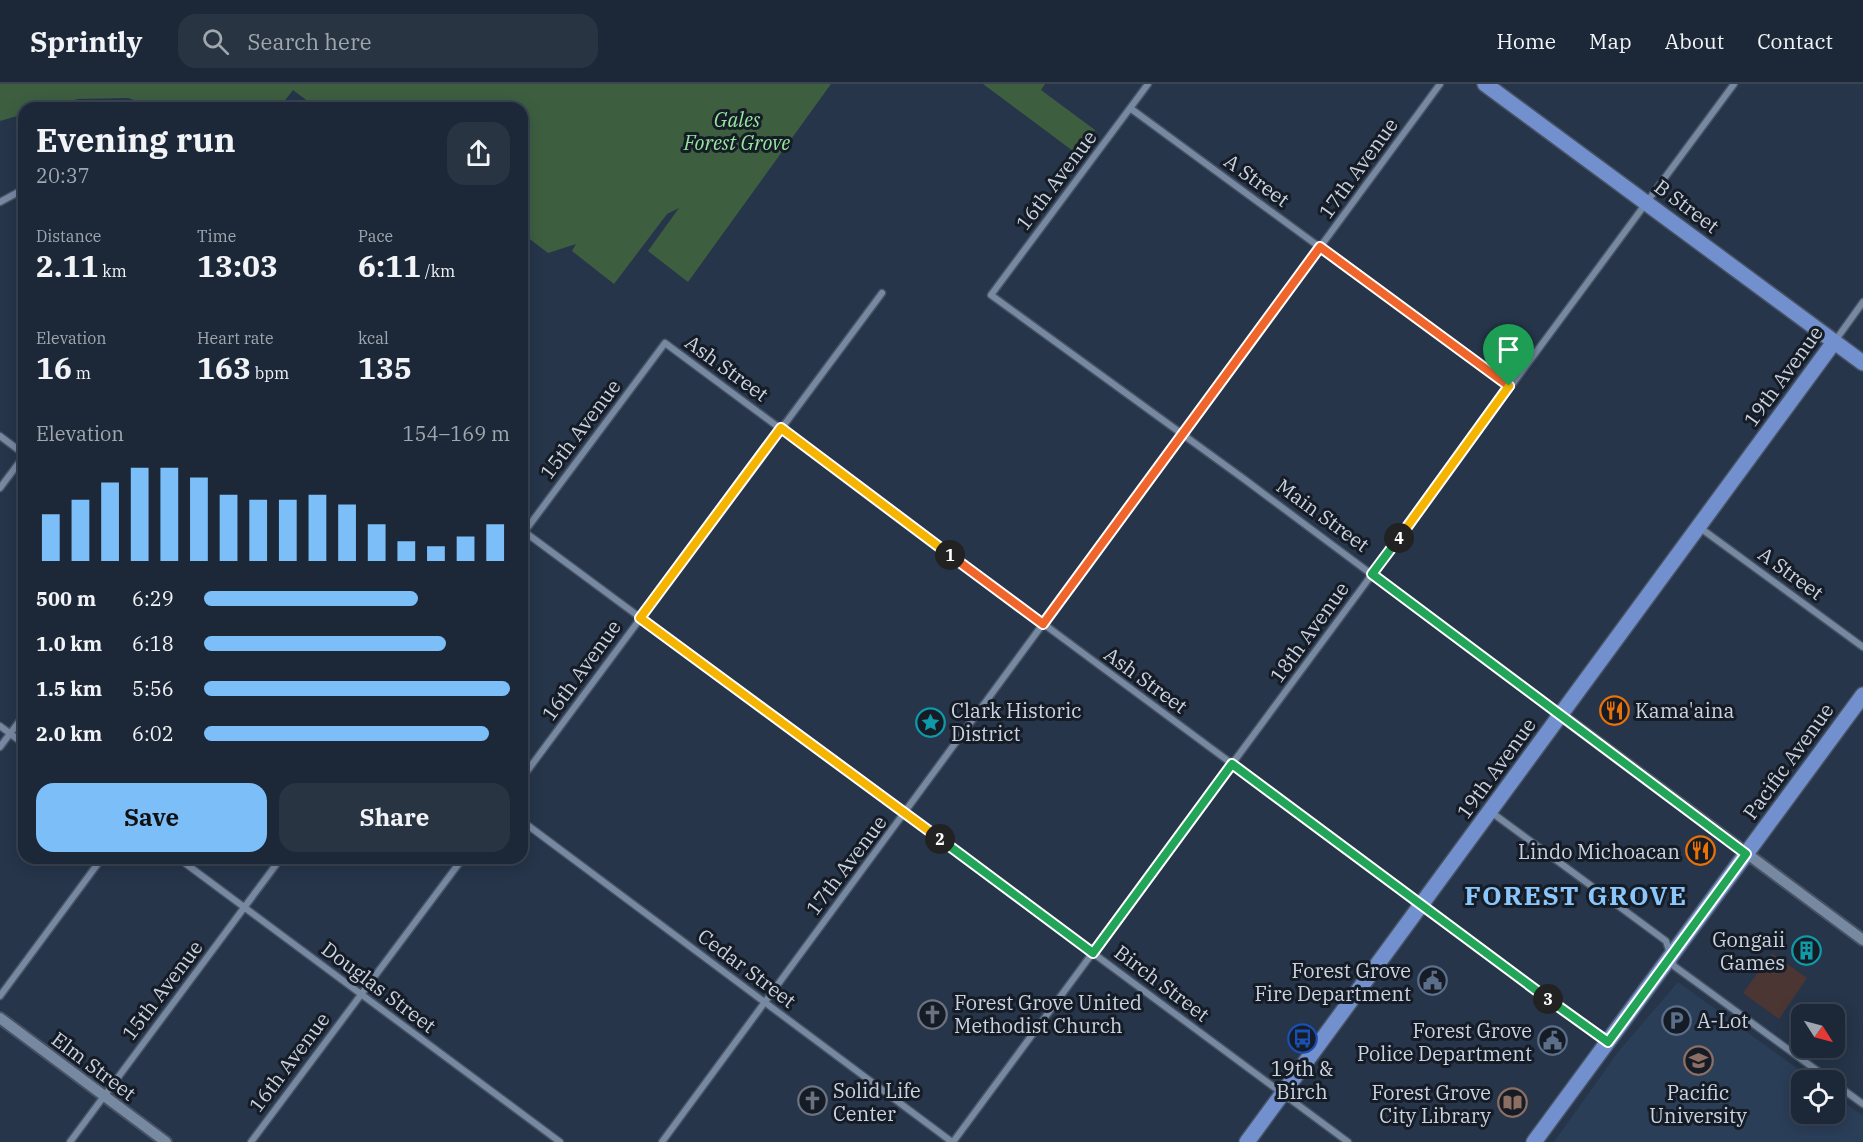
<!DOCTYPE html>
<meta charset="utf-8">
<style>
:root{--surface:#1c2838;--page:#293443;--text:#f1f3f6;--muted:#a0a6ae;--line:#3a4453;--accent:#7bbef8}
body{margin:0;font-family:"IBM Plex Serif",serif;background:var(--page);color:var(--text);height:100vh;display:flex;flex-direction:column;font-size:22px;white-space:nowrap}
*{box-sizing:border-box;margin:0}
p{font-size:20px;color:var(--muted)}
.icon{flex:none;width:33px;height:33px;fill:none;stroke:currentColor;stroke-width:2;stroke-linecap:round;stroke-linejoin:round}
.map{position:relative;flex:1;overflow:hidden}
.side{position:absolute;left:18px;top:18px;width:510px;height:762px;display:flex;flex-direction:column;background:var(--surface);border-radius:18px;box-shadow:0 3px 15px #0003,0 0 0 2px var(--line)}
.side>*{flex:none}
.needle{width:39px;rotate:126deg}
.controls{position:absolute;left:1791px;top:920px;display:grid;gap:12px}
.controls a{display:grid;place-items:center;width:54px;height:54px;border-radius:12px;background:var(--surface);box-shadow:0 3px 15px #0003,0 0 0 2px var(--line);font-size:30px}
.pin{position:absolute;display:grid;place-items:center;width:51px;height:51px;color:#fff;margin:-62px -26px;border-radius:50% 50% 50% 0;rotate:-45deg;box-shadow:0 0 6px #0007}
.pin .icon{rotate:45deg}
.km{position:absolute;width:30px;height:30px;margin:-15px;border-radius:50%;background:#222;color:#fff;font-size:16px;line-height:30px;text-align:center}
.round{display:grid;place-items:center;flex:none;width:63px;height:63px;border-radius:18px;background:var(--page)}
.head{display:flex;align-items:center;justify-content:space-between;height:102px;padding:0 18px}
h1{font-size:33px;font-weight:700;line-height:45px}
.metrics{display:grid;grid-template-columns:repeat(3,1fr);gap:9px;height:102px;padding:6px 18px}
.metrics div{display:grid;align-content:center}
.metrics b{font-size:30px;font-weight:700}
.metrics small{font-size:16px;font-weight:400}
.metrics p{font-size:16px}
.chart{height:168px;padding:12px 18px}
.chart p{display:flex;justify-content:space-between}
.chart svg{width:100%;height:108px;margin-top:6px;stroke:var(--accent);stroke-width:6}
.action{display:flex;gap:12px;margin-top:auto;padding:12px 18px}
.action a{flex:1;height:69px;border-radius:18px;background:var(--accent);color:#111;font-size:24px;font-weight:700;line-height:69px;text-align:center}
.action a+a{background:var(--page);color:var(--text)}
ul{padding:0 18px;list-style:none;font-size:20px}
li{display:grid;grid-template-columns:96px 72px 1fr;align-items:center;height:45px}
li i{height:15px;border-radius:8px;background:var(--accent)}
header{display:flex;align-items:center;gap:36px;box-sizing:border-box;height:84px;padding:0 30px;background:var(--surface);border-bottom:2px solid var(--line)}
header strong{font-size:28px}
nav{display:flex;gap:33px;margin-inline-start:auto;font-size:21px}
.search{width:420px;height:54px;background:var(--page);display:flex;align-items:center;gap:15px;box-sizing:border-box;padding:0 21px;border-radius:18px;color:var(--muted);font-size:22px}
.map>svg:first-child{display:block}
</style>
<header>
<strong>Sprintly</strong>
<div class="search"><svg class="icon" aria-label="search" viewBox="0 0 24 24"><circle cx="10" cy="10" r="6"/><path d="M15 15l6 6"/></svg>Search here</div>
<nav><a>Home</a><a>Map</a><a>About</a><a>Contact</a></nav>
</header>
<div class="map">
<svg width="1863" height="1058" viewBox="0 0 1863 1058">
<rect width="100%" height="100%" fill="#26354a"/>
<path fill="#4b3633" d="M1772,869l35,25 -28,41 -36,-26z"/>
<path fill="#2b3e58" d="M1678,898l135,98h-11v33h32l1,-17 28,20v26h-309l64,-90z"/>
<path fill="#3d5f40" d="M0,0h831l-143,198 -40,-31 31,-43 -12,6 -53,70 -42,-33 4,-7 -28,9 -26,-20v-125h-205l-24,-18 -14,18h-121l-30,-10 -50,1 -33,9h-21v6l-24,7z
M983,0h62l-4,6 54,40 -18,24z"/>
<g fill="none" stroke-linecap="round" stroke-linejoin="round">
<defs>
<path id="minor" d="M1148,0l-157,211 253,184 316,236
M1130,24l379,278
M0,118l24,-13
M1835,257l28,-39
M0,352l24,18
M0,404l24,-32
M1699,443l164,120
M522,446l826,612
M522,451l143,-192 942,699
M0,642l24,18
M0,663l24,-32
M522,694l360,-485
M1491,728l175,129 8,25 156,114
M522,737l430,321
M178,774l382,284
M0,912l102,-138
M1834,999l29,21
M70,1058l211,-284
M251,1058l212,-284
M662,1058l778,-1058
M953,1058l781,-1058"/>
<path id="tertiary" d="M1561,631l302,225
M0,934l166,124"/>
<path id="primary" d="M1485,0l378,279
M1247,1058l587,-800
M1534,1058l329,-447"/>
</defs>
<use href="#minor" stroke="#475365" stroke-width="9"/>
<use href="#tertiary" stroke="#475365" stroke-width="14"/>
<use href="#primary" stroke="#475365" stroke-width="18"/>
<use href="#minor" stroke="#7788a1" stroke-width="6"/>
<use href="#tertiary" stroke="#7788a1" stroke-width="10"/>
<use href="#primary" stroke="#7290cd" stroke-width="15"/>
</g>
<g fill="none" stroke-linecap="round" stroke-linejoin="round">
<defs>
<path id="split-1" d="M950,471l93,69 277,-377 189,139"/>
<path id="split-2" d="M940,755l-300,-221 141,-190 169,127"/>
<path id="split-3" d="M940,755l153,114 139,-189 316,235"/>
<path id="split-4" d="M1399,454l-27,36 374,280 -138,188 -60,-43"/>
<path id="split-5" d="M1399,454l110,-152"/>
</defs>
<use href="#split-1" stroke="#fff" stroke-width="12"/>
<use href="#split-2" stroke="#fff" stroke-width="12"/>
<use href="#split-3" stroke="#fff" stroke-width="12"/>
<use href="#split-4" stroke="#fff" stroke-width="12"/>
<use href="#split-5" stroke="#fff" stroke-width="12"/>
<use href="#split-1" stroke="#f0652b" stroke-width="8"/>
<use href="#split-2" stroke="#f5b400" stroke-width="8"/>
<use href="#split-3" stroke="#22a559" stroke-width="8"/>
<use href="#split-4" stroke="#22a559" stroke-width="8"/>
<use href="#split-5" stroke="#f5b400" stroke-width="8"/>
</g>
<defs>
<symbol id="restaurant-ring" viewBox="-11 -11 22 22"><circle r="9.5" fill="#161c26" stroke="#e8710a" stroke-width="1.5"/><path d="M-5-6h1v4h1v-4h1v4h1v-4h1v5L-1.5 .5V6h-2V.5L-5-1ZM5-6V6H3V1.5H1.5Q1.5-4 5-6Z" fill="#e8710a"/></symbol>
<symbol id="sight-ring" viewBox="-11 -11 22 22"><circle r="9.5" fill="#161c26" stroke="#0f9aa8" stroke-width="1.5"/><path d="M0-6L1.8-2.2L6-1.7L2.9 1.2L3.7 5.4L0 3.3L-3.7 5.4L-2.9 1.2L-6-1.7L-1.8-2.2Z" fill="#0f9aa8"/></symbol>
<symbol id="building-ring" viewBox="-11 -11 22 22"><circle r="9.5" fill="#161c26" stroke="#0f9aa8" stroke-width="1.5"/><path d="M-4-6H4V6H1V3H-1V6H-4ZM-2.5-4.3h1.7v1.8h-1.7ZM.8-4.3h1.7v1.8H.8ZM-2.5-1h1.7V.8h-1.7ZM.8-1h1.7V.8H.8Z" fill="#0f9aa8"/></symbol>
<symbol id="civic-ring" viewBox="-11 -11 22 22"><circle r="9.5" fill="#161c26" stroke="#5c6f8a" stroke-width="1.5"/><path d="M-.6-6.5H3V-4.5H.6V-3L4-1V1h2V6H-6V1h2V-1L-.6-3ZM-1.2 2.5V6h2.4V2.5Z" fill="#5c6f8a"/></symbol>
<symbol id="church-ring" viewBox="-11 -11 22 22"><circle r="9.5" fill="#161c26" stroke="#6b7280" stroke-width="1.5"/><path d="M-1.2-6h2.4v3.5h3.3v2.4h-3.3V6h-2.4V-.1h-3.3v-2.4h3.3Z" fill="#6b7280"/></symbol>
<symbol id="parking-ring" viewBox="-11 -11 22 22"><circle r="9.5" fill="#161c26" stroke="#5c6f8a" stroke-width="1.5"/><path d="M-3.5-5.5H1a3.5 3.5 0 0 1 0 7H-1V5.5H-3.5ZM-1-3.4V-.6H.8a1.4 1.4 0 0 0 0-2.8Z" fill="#5c6f8a"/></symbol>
<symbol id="bus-ring" viewBox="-11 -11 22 22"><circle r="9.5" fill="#161c26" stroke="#1a4fb4" stroke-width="1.5"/><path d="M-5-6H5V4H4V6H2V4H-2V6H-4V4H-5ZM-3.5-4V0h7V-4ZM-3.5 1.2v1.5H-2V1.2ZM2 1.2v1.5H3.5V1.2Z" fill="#1a4fb4"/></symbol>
<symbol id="university-ring" viewBox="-11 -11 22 22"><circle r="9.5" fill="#161c26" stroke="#8d6e63" stroke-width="1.5"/><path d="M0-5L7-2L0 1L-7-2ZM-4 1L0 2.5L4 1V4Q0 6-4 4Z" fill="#8d6e63"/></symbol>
<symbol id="library-ring" viewBox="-11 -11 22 22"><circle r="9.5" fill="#161c26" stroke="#8d6e63" stroke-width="1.5"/><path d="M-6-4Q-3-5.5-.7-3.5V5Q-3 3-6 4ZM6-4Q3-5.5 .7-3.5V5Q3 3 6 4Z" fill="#8d6e63"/></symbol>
</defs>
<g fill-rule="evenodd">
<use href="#restaurant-ring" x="1598" y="610" width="33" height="33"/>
<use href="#sight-ring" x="914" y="622" width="33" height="33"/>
<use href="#restaurant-ring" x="1684" y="750" width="33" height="33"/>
<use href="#building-ring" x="1790" y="850" width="33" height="33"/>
<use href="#civic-ring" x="1416" y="880" width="33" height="33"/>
<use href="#church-ring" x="916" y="914" width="33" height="33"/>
<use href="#parking-ring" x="1660" y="920" width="33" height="33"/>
<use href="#bus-ring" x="1286" y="938" width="33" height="33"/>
<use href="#civic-ring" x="1536" y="940" width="33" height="33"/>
<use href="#university-ring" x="1682" y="960" width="33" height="33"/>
<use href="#church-ring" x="796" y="1000" width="33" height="33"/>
<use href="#library-ring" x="1496" y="1002" width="33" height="33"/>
</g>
<g text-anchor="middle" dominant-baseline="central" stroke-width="6" stroke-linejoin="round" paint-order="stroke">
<g font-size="20" font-style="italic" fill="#95e79d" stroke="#161c26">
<text x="737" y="35">Gales<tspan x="737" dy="23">Forest Grove</tspan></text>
</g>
<g font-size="20" fill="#cad3e1" stroke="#161c26">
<text transform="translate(1358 84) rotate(-54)">17th Avenue</text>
<text transform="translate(1056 96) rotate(-53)">16th Avenue</text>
<text transform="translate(1257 96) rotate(36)">A Street</text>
<text transform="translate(1687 122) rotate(37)">B Street</text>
<text transform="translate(727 284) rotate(36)">Ash Street</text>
<text transform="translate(1783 292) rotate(-54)">19th Avenue</text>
<text transform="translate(580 345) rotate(-53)">15th Avenue</text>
<text transform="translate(1323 431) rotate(36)">Main Street</text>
<text transform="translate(1791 489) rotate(36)">A Street</text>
<text transform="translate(1309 548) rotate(-54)">18th Avenue</text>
<text transform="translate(581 586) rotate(-54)">16th Avenue</text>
<text transform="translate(1146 596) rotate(36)">Ash Street</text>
<text transform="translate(1788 677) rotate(-54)">Pacific Avenue</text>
<text transform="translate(1496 684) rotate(-54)">19th Avenue</text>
<text transform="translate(846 781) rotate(-53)">17th Avenue</text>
<text transform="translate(747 884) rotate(37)">Cedar Street</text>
<text transform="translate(1162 899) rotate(37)">Birch Street</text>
<text transform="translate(379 903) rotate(37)">Douglas Street</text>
<text transform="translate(162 906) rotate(-53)">15th Avenue</text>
<text transform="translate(289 978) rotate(-53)">16th Avenue</text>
<text transform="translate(94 982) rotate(37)">Elm Street</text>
</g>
<g font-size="20" fill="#cad3e1" stroke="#161c26" text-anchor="start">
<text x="951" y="626">Clark Historic<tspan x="951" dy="23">District</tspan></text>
<text x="1635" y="626">Kama'aina</text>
<text x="1680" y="767" text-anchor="end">Lindo Michoacan</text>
<text x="1785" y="855" text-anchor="end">Gongaii<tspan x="1785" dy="23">Games</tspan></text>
<text x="1411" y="886" text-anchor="end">Forest Grove<tspan x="1411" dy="23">Fire Department</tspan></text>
<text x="954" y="918">Forest Grove United<tspan x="954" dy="23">Methodist Church</tspan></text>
<text x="1697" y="936">A-Lot</text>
<text x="1532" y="946" text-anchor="end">Forest Grove<tspan x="1532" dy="23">Police Department</tspan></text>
<text x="1302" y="984" text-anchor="middle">19th &amp;<tspan x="1302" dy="23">Birch</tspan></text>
<text x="833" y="1006">Solid Life<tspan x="833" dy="23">Center</tspan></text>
<text x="1491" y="1008" text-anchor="end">Forest Grove<tspan x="1491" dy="23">City Library</tspan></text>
<text x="1698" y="1008" text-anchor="middle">Pacific<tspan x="1698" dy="23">University</tspan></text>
</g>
<g font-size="26" font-weight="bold" letter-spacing="1.5" fill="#88c6fc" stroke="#161c26">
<text x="1576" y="811">FOREST GROVE</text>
</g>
</g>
</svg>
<div class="controls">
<a><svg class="needle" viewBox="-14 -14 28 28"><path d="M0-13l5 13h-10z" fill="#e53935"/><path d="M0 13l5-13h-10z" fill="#a0a6ae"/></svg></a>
<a><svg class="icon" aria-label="locate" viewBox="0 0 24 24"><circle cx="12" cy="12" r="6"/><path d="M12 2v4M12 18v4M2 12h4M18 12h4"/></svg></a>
</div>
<div class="pin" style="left:1509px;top:302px;background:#1e9e55"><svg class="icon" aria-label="arrive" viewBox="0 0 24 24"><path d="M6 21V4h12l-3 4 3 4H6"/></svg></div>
<b class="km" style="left:950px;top:471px">1</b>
<b class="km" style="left:940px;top:755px">2</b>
<b class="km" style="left:1548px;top:915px">3</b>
<b class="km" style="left:1399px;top:454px">4</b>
<section class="side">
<div class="head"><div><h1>Evening run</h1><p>20:37</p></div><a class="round"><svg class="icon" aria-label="share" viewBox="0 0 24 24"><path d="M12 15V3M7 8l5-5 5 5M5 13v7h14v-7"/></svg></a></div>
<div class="metrics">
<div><p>Distance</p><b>2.11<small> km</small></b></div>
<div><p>Time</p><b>13:03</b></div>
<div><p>Pace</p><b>6:11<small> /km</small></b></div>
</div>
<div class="metrics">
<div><p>Elevation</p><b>16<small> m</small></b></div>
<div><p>Heart rate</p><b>163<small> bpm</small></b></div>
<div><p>kcal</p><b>135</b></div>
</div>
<div class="chart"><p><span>Elevation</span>154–169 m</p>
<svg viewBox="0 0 160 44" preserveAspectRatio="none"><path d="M5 44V25M15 44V19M25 44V12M35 44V6M45 44V6M55 44V10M65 44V17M75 44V19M85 44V19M95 44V17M105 44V21M115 44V29M125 44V36M135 44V38M145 44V34M155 44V29"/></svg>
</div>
<ul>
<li><b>500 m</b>6:29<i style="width:70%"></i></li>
<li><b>1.0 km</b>6:18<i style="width:79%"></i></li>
<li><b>1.5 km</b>5:56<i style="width:100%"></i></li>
<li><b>2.0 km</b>6:02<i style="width:93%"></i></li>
</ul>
<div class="action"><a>Save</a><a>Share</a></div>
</section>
</div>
